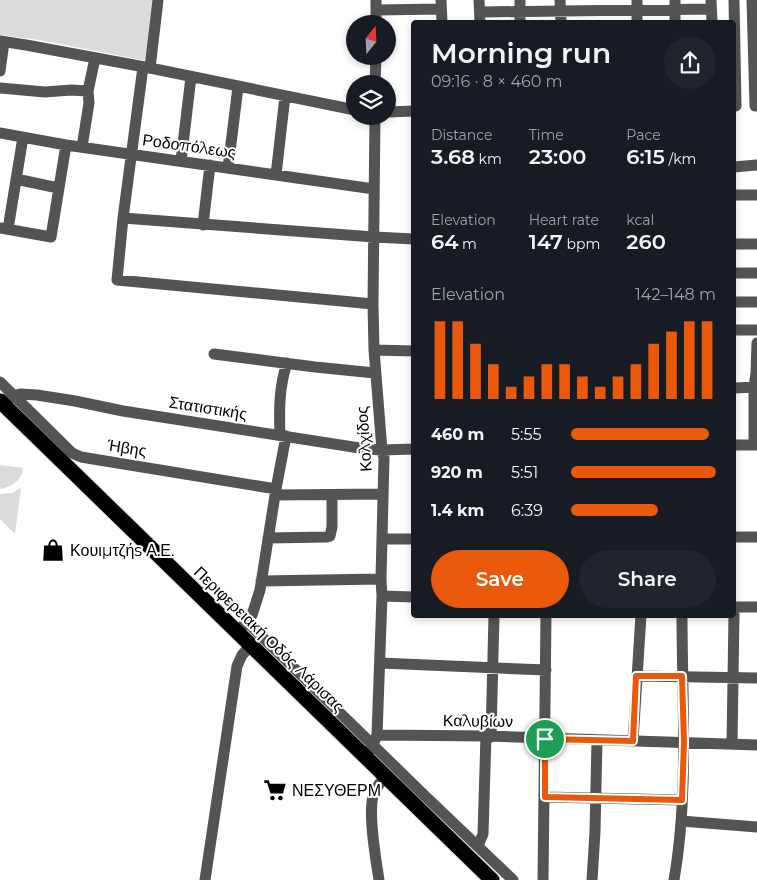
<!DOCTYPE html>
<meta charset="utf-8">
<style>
:root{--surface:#171b24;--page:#20242c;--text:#f1f3f6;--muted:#9ea1a6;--accent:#ea580c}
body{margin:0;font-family:Montserrat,sans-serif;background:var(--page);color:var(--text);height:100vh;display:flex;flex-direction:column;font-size:19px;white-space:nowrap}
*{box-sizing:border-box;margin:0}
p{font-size:16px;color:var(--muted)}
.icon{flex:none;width:28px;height:28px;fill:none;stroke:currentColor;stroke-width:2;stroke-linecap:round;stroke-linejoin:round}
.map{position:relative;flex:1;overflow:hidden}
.panel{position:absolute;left:411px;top:20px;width:325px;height:598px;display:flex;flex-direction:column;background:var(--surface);border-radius:5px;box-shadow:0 2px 8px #0003}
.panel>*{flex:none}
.needle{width:32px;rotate:18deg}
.controls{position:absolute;left:346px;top:15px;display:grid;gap:10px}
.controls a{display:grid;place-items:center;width:50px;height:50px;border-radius:50%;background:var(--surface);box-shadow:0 2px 8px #0003;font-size:25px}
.pin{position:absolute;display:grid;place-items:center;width:42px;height:42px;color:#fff;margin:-21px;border:2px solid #fff;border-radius:50%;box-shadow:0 1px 5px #0007}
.round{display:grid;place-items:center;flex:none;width:52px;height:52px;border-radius:26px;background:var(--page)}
.summary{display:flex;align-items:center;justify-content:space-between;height:85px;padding:0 20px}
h1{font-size:28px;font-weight:600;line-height:38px}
.figures{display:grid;grid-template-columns:repeat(3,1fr);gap:8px;height:85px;padding:5px 20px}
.figures div{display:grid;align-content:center}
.figures b{font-size:21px;font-weight:600}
.figures small{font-size:14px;font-weight:400}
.figures p{font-size:14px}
.chart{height:140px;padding:10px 20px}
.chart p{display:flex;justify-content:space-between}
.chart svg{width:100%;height:90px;margin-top:5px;stroke:var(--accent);stroke-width:6}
.action{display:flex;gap:10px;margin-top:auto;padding:10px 20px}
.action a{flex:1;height:58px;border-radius:30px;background:var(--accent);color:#fff;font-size:20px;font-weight:600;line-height:58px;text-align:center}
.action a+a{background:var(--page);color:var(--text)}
ul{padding:0 20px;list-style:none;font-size:16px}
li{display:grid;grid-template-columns:80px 60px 1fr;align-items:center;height:38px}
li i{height:12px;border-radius:6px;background:var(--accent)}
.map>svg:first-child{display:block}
</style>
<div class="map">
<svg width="757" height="880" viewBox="0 0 757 880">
<rect width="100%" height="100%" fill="#fff"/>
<path fill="#dbdbdb" d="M0,0h156l-8,61 -109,-21 -39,-5z
M0,465l23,3c-1,12 -11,19 -23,21z
M21,488l-6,46 -15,-15v-25l12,-1z"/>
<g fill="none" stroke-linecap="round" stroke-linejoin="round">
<defs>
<path id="highway" d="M0,401l492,479"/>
</defs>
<use href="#highway" stroke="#dbdbdb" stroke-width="17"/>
<path stroke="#545454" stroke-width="11" d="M376,0v24
M441,0l1,22
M479,0l1,22
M520,0v22
M560,0l1,22
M711,0l1,22
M734,0l2,106
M752,0l3,106
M377,10l64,-1
M480,12l231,-3
M637,22v-22
M675,22v-22
M0,41l26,4 124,23 205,42
M143,67l-20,151 -6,62 256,24
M150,68l8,-68
M0,71l4,-29
M375,84l1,-28
M0,88l45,4 26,-2 17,1
M388,112l26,-1
M0,133l66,12 308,44
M82,147l7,-44 -1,-12 7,-33
M181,161l10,-84
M734,167l23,-2
M228,168l10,-81
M276,175l9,-79
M16,179l42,9
M734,195h23
M123,218l251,19 40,2
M203,225l7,-60
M0,228l51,9 15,-92
M8,229l15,-92
M734,244h23
M734,273h23
M734,302h23
M734,330h23
M374,350l40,1
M214,354l101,13 60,6
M0,382l72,71 9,4 195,32
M734,388l23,-1
M0,400l20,-6 17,1 38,6 48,10 243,38 16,1 32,-1
M280,435c-1,-25 -1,-48 7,-72
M734,445h23
M754,445v-58l2,-14 1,-30
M275,495l108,-1
M734,537h23
M268,538l59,-1 3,-1 2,-9v-32
M382,539h32
M261,581l120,-2
M382,596l32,1
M734,607h23
M247,622l177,173 89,85
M242,627l10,-12 8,-25 16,-101 10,-53
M380,663l166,7
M637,676l120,2
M377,735l109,1 271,9
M491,737l3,-122
M633,741l8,-126
M732,744l2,-130
M364,756l9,-11 4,-10 5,-139 -1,-17 3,-121 -2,-8 -8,-100 -1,-46 2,-188
M545,797l137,3
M681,821l76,6
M478,846l5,-12 3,-98
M205,880l32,-214 5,-11 9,-10
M379,880c-3,-20 -12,-70 -5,-87 3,-6 7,-12 11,-17
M543,880l3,-265
M592,880l3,-48 2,-92
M674,880c15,-86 8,-178 8,-265"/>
<use href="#highway" stroke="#000" stroke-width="15"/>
</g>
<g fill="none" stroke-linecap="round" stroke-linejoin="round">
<defs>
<path id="route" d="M636,676h46l2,66 -2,58 -137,-3v-58l88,2z"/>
</defs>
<use href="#route" stroke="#fff" stroke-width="10"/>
<use href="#route" stroke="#ea580c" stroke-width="6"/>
</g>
<defs>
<symbol id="shop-bare" viewBox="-9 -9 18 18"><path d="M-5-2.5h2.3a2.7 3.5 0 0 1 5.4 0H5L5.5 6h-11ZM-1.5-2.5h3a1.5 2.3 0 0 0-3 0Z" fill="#000" stroke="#fff" stroke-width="2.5" paint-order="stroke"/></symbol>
<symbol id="supermarket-bare" viewBox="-9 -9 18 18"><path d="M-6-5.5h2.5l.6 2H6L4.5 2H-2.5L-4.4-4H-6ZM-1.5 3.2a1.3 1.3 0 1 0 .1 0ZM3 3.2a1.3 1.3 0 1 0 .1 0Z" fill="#000" stroke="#fff" stroke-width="2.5" paint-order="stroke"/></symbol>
</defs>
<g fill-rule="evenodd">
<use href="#shop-bare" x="37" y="534" width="32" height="32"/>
<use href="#supermarket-bare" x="259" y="774" width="32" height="32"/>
</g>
<g text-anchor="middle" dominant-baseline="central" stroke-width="4" stroke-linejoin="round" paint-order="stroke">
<g font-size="16" fill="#000" stroke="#fff">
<text transform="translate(189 146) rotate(8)">Ροδοπόλεως</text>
<text transform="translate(208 408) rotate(9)">Στατιστικής</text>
<text transform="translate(364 439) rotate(-94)">Κολχίδος</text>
<text transform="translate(127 448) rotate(9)">Ήβης</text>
<text transform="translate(269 639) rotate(44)">Περιφερειακή Οδός Λάρισας</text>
<text transform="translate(478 721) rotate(1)">Καλυβίων</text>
</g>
<g font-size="16" fill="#000" stroke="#fff" text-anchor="start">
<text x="70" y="550">Κουιμτζήs Α.Ε.</text>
<text x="292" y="790">ΝΕΣΥΘΕΡΜ</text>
</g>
</g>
</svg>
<div class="controls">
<a><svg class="needle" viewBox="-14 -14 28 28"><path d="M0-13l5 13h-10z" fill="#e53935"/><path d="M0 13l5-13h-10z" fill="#9ea1a6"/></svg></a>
<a><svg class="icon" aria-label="layers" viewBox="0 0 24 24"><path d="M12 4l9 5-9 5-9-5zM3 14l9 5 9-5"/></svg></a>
</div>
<div class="pin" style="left:545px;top:739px;background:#1e9e55"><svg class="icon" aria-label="arrive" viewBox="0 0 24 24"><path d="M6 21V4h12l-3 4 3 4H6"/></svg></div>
<section class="panel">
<div class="summary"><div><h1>Morning run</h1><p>09:16 · 8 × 460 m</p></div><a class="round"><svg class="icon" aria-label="share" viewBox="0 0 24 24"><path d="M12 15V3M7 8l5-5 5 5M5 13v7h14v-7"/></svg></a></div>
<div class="figures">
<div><p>Distance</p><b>3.68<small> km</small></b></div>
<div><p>Time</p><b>23:00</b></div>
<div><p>Pace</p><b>6:15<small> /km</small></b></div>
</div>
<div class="figures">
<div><p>Elevation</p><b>64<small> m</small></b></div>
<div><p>Heart rate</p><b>147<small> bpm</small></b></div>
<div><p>kcal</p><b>260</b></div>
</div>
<div class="chart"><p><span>Elevation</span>142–148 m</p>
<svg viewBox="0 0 160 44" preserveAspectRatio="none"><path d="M5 44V6M15 44V6M25 44V17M35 44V27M45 44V38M55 44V33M65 44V27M75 44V27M85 44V33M95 44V38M105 44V33M115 44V27M125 44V17M135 44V11M145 44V6M155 44V6"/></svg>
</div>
<ul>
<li><b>460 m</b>5:55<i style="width:95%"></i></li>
<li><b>920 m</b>5:51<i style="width:100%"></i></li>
<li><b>1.4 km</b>6:39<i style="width:60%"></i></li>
</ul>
<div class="action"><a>Save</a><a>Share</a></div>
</section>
</div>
